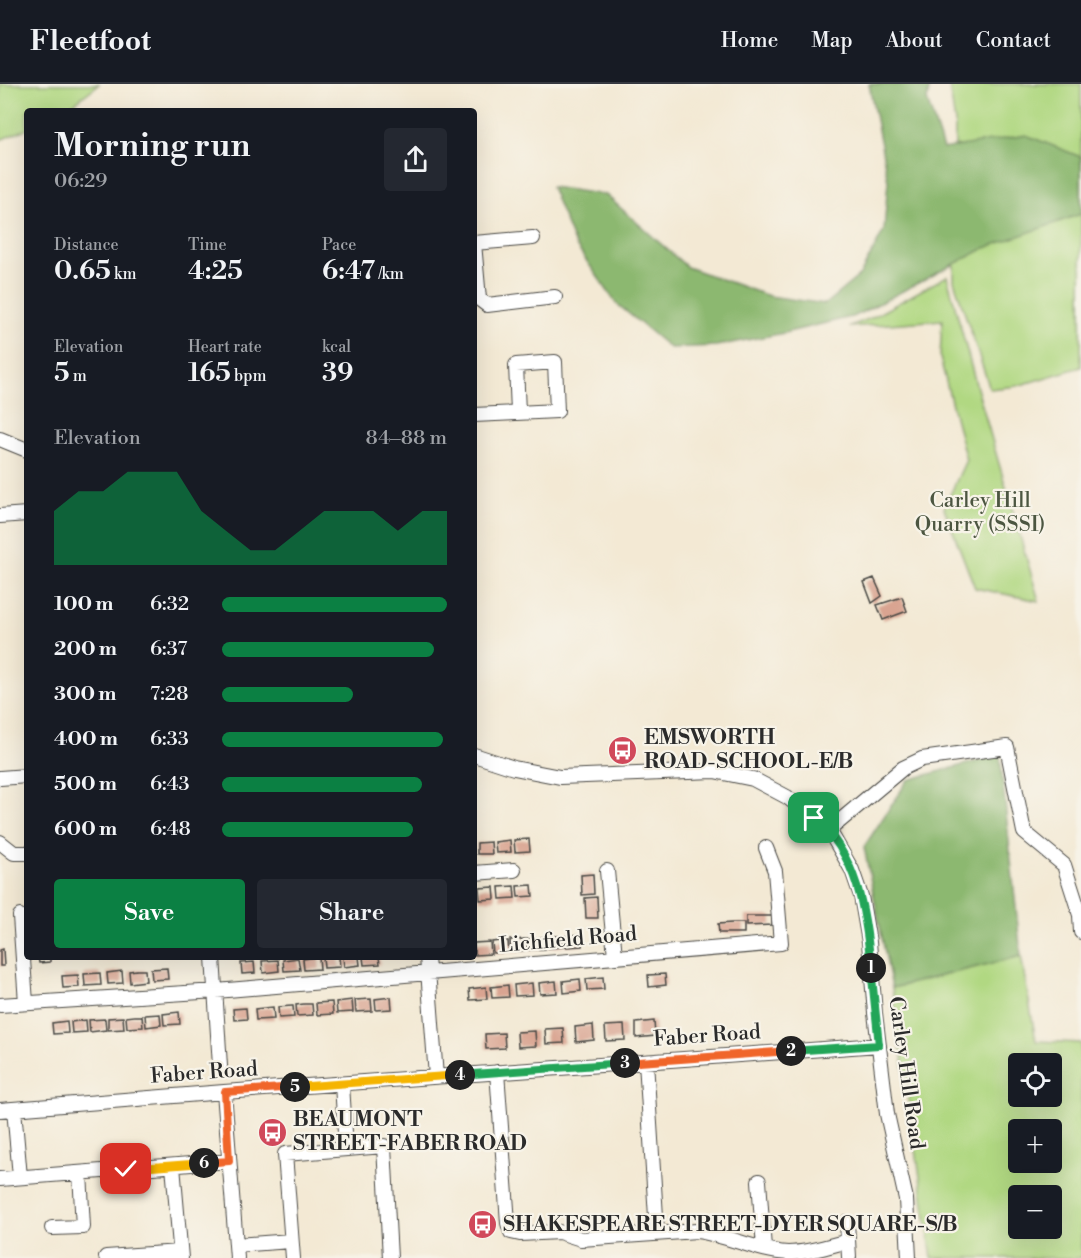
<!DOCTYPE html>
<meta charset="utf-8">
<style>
:root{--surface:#171b24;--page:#242831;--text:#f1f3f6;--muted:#9ea1a6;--line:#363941;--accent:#0b8043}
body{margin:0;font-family:"Libre Bodoni",serif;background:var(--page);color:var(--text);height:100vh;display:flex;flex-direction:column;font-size:22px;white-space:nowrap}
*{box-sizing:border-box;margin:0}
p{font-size:20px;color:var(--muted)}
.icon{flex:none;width:33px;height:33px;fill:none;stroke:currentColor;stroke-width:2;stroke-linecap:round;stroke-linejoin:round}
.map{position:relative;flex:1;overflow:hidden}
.drawer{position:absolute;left:24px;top:24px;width:453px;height:852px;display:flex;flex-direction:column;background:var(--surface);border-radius:6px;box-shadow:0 6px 24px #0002}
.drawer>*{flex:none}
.controls{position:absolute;left:1008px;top:969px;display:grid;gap:12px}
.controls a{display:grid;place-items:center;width:54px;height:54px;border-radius:6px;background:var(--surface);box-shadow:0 6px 24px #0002;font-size:30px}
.pin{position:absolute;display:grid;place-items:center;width:51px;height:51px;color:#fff;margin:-26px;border-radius:12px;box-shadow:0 3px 9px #0006}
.km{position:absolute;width:30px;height:30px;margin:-15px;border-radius:50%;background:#222;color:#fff;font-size:16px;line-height:30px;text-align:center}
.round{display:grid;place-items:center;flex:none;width:63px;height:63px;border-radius:6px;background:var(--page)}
.head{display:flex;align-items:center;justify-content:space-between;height:102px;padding:0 30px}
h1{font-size:33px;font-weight:600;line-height:45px}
.figures{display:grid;grid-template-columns:repeat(3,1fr);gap:9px;height:102px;padding:6px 30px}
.figures div{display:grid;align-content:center}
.figures b{font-size:26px;font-weight:600}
.figures small{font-size:16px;font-weight:400}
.figures p{font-size:16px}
.chart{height:168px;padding:12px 30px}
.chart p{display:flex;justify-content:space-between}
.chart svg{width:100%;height:108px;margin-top:6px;fill:var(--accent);opacity:.7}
.primary-button{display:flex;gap:12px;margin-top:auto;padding:12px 30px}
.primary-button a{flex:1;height:69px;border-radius:6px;background:var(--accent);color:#fff;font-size:24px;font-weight:600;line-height:69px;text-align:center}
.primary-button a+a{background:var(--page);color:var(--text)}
ul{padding:0 30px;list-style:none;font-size:20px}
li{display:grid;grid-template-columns:96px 72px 1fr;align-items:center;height:45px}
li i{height:15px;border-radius:8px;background:var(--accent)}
header{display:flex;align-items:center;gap:36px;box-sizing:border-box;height:84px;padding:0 30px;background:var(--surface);border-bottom:2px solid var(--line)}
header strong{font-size:28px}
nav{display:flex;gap:33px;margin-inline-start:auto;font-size:21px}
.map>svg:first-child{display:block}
</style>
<header>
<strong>Fleetfoot</strong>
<nav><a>Home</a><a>Map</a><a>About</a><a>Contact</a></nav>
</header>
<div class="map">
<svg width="1081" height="1174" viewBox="0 0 1081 1174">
<rect width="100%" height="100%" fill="#f7f3e8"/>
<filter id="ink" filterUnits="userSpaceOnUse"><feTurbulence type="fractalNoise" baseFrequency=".0167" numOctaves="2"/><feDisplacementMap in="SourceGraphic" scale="12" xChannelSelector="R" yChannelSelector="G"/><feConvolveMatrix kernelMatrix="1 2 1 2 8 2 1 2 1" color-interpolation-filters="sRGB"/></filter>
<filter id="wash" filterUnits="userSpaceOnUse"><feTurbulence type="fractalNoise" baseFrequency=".008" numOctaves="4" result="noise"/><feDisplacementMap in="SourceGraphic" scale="24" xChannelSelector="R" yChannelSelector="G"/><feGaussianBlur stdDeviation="1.35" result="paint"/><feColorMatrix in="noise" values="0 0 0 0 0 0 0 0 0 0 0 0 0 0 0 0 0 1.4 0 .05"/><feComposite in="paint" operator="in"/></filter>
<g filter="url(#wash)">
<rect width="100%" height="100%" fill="#f3e9d4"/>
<path fill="#b1d882" stroke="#6e8256" stroke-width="1.5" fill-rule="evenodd" d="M0,0h99l-35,27h-37v18l-27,11z
M949,0h132v283l-64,19 -27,3 -36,-108 1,-158z
M947,192l30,112 62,213 -64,-13 -31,-80 22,-48 -26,-102 2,-38 -94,7 23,-9z
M1021,872l15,85 45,2v215h-149l-40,-270zM1018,980h34v32h-34zM1018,1046h34v32h-34zM1018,1112h34v32h-34z"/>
<path fill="#8cb870" stroke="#5c724e" stroke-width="1.5" d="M869,0h61l-3,16 16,49 83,-14 55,22v57l-96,34 -130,68 -71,17 -68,13 -46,2 -54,-45 -42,-60 -23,-56 55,8 81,72 82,29 56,8 35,-29 24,-45 4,-49z
M1000,671l21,201 -129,32 -28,-141 44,-67z"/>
<g id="blocks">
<path fill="#d9a491" d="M874,494l8,18 -10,7 -8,-21z
M902,513l5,14 -24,9 -6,-15z
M529,755l1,12 -15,1 -1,-12z
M510,756l1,12 -15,1 -1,-11z
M491,758l1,12h-15v-11z
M593,790l1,20 -12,1 -1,-20z
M532,801l1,11 -15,1 -1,-11z
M514,802l1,12 -15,1 -1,-12z
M494,803l1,12 -15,1 -1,-12z
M597,813l1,21h-12l-1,-20z
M746,832h26v9l-26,1z
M732,839h12v10h-25l-1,-9z
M581,850l1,12 -16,1 -1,-11z
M555,852h7l1,11 -15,1 -1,-11z
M544,853l1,12 -16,1 -1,-11z
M526,855l1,11 -16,2 -1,-12z
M500,857h8l1,11 -16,1 -1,-11z
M490,858l1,12 -16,1 -1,-12z
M3,865l1,17h-4v-16z
M38,873h12v5l-11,1z
M319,873l1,12 -16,1 -1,-11z
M323,873h16l1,10 -16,1z
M343,873h16l1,8 -16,2z
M363,873h16l1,7 -16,1z
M298,874l2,12 -16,1 -1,-11z
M278,876l1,11 -16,2 -1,-12z
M254,878l1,11 -13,1 -1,-11z
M167,884l1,11 -16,1 -1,-11z
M137,886h8l1,11 -16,2 -1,-12z
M122,887l1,12 -15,1 -1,-11z
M100,889l1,12 -16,1 -1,-12z
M665,890l1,11 -17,2 -1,-12z
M78,891l1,12 -16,1 -1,-12z
M603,893l1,12 -17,1 -1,-11z
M580,895l1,12 -17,2 -1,-12z
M556,897l1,12 -17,1 -1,-11z
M532,899l1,12 -18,1 -1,-11z
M508,901l1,12 -17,1 -1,-11z
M486,903l1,12 -17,1 -1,-11z
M391,913l1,12 -16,1 -1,-11z
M371,915l1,12 -16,1 -1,-12z
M352,916l1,12 -16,1 -1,-11z
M332,918l1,12 -16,1 -1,-12z
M304,920h8l1,11 -16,1 -1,-11z
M292,922h1l1,11 -15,1 -1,-11z
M273,923l1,12 -18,1 -1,-11z
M246,924l1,11 -13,1 -1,-11z
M179,928l1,12 -16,1 -1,-11z
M160,930l1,11 -15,2 -1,-12z
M134,932h8l1,11 -16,1 -1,-11z
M123,933l1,12 -16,1v-12z
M105,935l1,11 -16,2 -1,-12z
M86,936l1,12 -15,1 -1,-11z
M67,937l1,12 -15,1 -1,-11z
M654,937l1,15 -19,2v-15z
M593,941l1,15 -18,2 -1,-15z
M624,941l1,15 -19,1 -1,-15z
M563,944l1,15 -18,1 -1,-15z
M535,947l1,15 -18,1 -1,-15z
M504,949l1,15 -19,1 -1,-15z"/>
</g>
</g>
<g filter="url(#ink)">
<use href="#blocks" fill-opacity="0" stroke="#494844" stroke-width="1.5"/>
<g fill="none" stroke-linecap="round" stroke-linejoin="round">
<defs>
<path id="minor" d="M474,159l5,56 8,6 68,-8
M474,159l59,-5
M474,331l83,-4 -2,-49 -39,3 2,47
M0,355l27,11
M0,432l27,-2
M474,671l40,13 46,9 154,-6 39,8 34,18 42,33 23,40 9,26 8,46 6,71 12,101 19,85 3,59
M0,694l27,-2
M829,746l74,-62 19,-9 85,-12 17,85 40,33 16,50 1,17
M0,758l14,11h13
M607,787l8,85
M474,789l40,-3
M20,832l6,87
M213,873l7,109
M427,873l9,120
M0,921l216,-14 565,-48 -6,-72 -9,-23
M646,978l11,170
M497,988l11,151 3,9 9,2 39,-2 22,7 116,-8c30,4 63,21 91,22 20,0 41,-7 60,-12
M342,1000l4,65
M224,1008l13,166
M14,1025l6,68
M0,1026l224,-18 655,-47
M173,1082l8,92
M0,1095l229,-18
M759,1097l5,67
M847,1138l2,35
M52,1144l31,-1 -3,-54
M236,1161l55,-4
M106,1173l74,-5
M293,1174l-8,-104 99,-8 6,112"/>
</defs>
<use href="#minor" stroke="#494844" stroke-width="16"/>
<use href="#minor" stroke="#fff" stroke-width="14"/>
</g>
</g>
<g fill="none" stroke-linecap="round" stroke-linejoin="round" filter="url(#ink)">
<defs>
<path id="split-1" d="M814,734c44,36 52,96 57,150"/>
<path id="split-2" d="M791,967l88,-6 -8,-77"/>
<path id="split-3" d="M625,979l166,-12"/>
<path id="split-4" d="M460,991l165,-12"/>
<path id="split-5" d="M295,1003l165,-12"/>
<path id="split-6" d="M204,1079l25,-2 -4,-69 70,-5"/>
<path id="split-7" d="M126,1085l78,-6"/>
</defs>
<use href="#split-1" stroke="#fff" stroke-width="12"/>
<use href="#split-2" stroke="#fff" stroke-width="12"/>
<use href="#split-3" stroke="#fff" stroke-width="12"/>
<use href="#split-4" stroke="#fff" stroke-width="12"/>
<use href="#split-5" stroke="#fff" stroke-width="12"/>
<use href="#split-6" stroke="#fff" stroke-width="12"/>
<use href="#split-7" stroke="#fff" stroke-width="12"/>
<use href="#split-1" stroke="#22a559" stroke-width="8"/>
<use href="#split-2" stroke="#22a559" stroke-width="8"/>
<use href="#split-3" stroke="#f0652b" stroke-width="8"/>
<use href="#split-4" stroke="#22a559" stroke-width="8"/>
<use href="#split-5" stroke="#f5b400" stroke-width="8"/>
<use href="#split-6" stroke="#f0652b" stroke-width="8"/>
<use href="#split-7" stroke="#f5b400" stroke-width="8"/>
</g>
<defs>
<symbol id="bus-disc" viewBox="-11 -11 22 22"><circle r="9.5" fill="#d1495b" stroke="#f7f3e8"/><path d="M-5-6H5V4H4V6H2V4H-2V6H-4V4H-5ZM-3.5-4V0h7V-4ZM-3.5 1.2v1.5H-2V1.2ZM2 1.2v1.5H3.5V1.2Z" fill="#fff"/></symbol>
</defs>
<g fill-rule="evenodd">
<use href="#bus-disc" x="606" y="650" width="33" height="33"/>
<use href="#bus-disc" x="256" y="1032" width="33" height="33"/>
<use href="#bus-disc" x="466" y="1124" width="33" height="33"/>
</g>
<g text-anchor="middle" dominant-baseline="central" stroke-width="4.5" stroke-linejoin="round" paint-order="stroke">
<g font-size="21" fill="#4c5641" stroke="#f7f3e8">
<text x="980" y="417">Carley Hill<tspan x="980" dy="24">Quarry (SSSI)</tspan></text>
</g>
<g font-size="21" font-weight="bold" fill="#2b2b2b" stroke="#f7f3e8" text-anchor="start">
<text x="644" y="654">EMSWORTH<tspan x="644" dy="24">ROAD-SCHOOL-E/B</tspan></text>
<text x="293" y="1036">BEAUMONT<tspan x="293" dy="24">STREET-FABER ROAD</tspan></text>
<text x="503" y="1141">SHAKESPEARE STREET-DYER SQUARE-S/B</text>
</g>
<g font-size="21" fill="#2b2b2b" stroke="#f7f3e8">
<text transform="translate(568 856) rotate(-5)">Lichfield Road</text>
<text transform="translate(707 952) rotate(-4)">Faber Road</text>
<text transform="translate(204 989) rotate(-4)">Faber Road</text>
<text transform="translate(906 989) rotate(82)">Carley Hill Road</text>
</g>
</g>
</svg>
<div class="controls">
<a><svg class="icon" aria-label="locate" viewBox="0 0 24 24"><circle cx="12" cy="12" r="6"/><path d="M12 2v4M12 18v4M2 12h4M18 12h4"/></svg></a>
<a>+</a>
<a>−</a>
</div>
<div class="pin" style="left:814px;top:734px;background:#1e9e55"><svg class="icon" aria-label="arrive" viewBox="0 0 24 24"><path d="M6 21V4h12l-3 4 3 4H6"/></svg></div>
<div class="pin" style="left:126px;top:1085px;background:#d93025"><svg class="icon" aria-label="check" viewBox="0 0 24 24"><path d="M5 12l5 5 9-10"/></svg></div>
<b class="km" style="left:871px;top:884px">1</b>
<b class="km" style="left:791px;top:967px">2</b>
<b class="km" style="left:625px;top:979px">3</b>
<b class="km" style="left:460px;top:991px">4</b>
<b class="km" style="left:295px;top:1003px">5</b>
<b class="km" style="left:204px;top:1079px">6</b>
<section class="drawer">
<div class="head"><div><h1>Morning run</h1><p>06:29</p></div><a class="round"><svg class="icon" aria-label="share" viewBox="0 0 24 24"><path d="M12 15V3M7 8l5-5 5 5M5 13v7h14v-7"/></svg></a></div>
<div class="figures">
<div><p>Distance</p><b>0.65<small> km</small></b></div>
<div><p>Time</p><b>4:25</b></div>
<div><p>Pace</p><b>6:47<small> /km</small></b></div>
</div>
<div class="figures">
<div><p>Elevation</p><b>5<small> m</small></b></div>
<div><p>Heart rate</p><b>165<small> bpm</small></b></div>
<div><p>kcal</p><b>39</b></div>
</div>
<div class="chart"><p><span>Elevation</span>84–88 m</p>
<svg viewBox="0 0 160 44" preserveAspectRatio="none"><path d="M0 44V22L10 14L20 14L30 6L40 6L50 6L60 22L70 30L80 38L90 38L100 30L110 22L120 22L130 22L140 30L150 22L160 22V44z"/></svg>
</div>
<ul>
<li><b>100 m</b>6:32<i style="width:100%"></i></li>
<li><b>200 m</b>6:37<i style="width:94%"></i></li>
<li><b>300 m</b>7:28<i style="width:58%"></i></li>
<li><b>400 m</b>6:33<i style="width:98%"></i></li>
<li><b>500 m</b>6:43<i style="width:89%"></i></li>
<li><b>600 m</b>6:48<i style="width:85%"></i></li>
</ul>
<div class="primary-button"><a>Save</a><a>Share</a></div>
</section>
</div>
